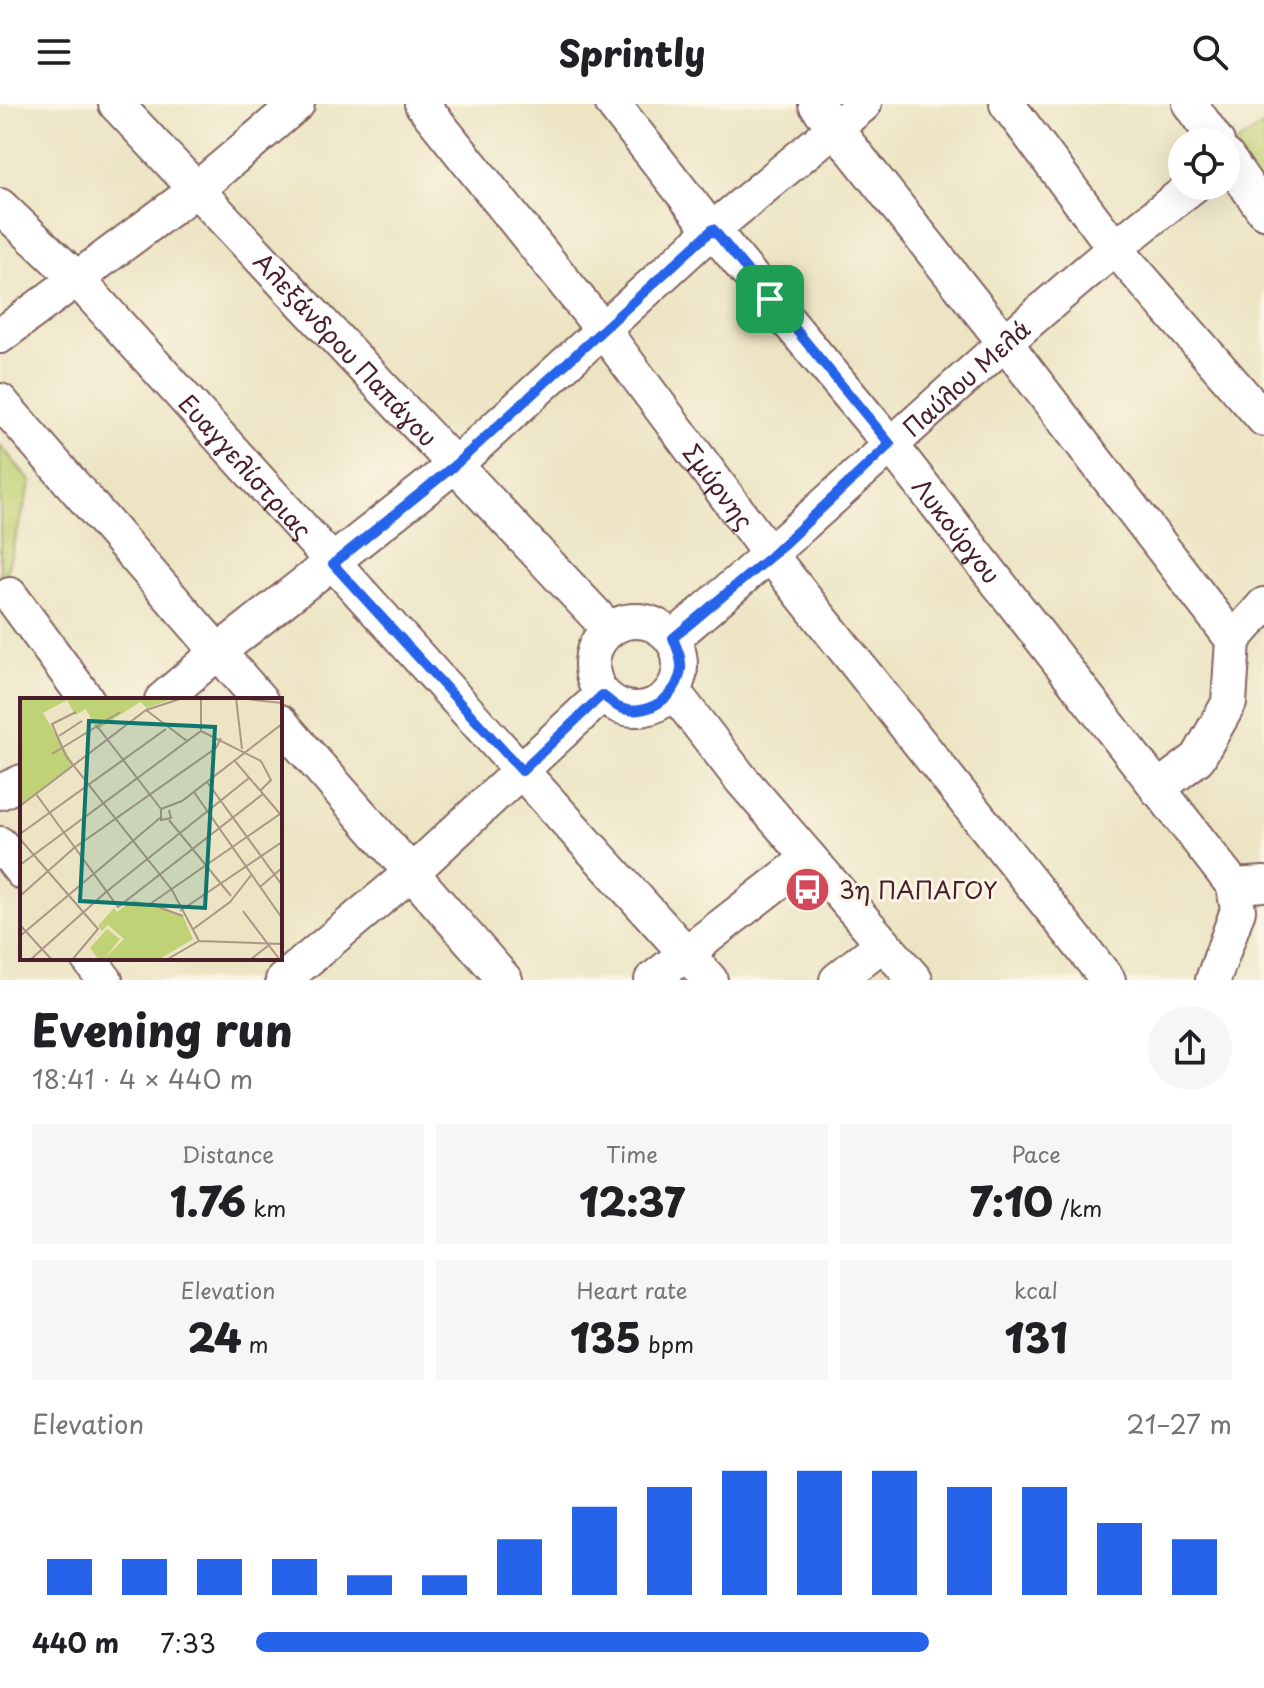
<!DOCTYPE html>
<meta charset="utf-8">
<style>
:root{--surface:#fff;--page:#f6f6f6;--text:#202124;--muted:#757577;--accent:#2563eb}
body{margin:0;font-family:"Playpen Sans",sans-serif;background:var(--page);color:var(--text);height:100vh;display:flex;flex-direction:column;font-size:30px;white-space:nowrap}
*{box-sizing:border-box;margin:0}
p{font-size:26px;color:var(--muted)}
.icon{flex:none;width:44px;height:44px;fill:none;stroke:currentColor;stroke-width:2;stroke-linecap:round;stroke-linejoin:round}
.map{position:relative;height:876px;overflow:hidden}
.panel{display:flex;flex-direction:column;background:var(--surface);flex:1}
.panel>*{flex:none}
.controls{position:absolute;left:1168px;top:24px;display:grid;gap:16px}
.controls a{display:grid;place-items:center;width:72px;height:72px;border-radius:50%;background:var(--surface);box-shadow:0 8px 32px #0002;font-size:40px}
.pin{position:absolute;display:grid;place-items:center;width:68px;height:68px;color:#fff;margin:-34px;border-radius:16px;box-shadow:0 4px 12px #0006}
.round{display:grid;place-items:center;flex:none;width:84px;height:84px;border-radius:42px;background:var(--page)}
.summary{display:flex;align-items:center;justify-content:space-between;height:136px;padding:0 32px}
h1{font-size:44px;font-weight:800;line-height:60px}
.stats{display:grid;grid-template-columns:repeat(3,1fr);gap:12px;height:136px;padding:8px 32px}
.stats div{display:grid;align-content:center;border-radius:0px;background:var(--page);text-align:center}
.stats b{font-size:40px;font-weight:800}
.stats small{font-size:22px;font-weight:400}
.stats p{font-size:22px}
.chart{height:224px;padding:16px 32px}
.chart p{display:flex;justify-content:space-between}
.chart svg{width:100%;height:144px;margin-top:8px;stroke:var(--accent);stroke-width:6}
ul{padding:0 32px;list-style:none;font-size:26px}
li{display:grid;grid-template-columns:128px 96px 1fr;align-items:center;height:60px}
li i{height:20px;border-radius:10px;background:var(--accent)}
header{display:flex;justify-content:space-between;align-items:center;height:104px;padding:0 32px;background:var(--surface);font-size:36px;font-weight:800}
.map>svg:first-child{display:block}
</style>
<header><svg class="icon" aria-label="menu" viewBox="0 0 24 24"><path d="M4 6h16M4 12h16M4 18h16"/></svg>Sprintly<svg class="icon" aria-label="search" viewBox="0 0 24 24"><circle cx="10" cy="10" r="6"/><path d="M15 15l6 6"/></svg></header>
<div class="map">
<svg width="1264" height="876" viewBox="0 0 1264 876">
<rect width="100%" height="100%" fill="#fcf5e5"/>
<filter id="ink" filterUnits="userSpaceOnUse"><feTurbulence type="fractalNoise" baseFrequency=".0125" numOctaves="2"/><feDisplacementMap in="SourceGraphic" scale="16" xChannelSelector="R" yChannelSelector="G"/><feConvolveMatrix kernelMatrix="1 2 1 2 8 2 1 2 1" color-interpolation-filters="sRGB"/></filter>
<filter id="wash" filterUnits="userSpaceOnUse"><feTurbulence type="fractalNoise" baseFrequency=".006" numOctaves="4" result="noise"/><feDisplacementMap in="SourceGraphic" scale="32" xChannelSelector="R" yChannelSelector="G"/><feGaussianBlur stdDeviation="1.8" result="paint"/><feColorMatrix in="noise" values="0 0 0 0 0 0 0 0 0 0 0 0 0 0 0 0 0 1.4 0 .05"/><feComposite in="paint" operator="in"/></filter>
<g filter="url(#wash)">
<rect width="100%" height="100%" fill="#ece4c3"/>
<path fill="#bfd275" stroke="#847850" stroke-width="2" d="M1264,21v118l-42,-57h4v-36z
M0,341l31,37 -31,113z"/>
</g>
<g filter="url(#ink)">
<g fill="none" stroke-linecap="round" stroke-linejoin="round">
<defs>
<g id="minor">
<path id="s1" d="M116,0l493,525"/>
<path id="s2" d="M422,0l181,226 168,226 337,424"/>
<path id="s3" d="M613,0l87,111 190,229 344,442 4,24 -25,70"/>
<path d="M816,0l190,240 227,296"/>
<path d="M1007,0l107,143 150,172"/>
<path d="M1190,0l27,38"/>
<path d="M1226,52l38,55"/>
<path id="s4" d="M0,102l77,73 633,701"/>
<path d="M0,232l197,-147 100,-85"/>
<path d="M0,297l260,299"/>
<path d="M10,491l77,105"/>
<circle cx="636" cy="561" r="44"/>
<path id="s5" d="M673,534c176,-148 338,-312 520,-452"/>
<path d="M673,587l68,88 174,201"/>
<path d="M162,596l56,-48 237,-187 258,-236 151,-125"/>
<path d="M280,618l225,258"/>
<path d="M1157,685l41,-31 31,-55 4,-63 31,-35"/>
<path d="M0,688l22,-10"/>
<path d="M0,740l22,28"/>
<path d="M1234,782l30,-2"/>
<path d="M88,854l17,22"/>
<path d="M283,876l128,-107 191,-178"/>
<path d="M652,876l157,-122"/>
<path d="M837,876l46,-37"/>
</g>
</defs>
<use href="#minor" stroke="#836460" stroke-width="38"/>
<use href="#minor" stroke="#fff" stroke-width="34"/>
</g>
</g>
<g fill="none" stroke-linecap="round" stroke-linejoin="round" filter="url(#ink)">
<defs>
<path id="route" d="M713,125l177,215 -119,112 -98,82c4,10 9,20 8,31 -3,29 -37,50 -63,38 -5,-3 -11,-9 -16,-12l-80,76 -189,-207 122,-99z"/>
</defs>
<use href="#route" stroke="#fff" stroke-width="16"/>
<use href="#route" stroke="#2563eb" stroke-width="10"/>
</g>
<defs>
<symbol id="bus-disc" viewBox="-11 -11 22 22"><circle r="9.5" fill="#d1495b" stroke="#fcf5e5"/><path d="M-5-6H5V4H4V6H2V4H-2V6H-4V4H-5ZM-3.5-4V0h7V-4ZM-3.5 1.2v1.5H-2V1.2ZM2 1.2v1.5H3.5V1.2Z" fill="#fff"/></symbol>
</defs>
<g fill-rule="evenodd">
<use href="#bus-disc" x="782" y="760" width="51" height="51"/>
</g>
<g text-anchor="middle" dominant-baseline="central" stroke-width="6" stroke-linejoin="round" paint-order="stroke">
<g font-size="24" fill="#4a1f2b" stroke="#fcf5e5">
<text stroke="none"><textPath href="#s1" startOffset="336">Αλεξάνδρου Παπάγου</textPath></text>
<text stroke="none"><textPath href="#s5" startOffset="392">Παύλου Μελά</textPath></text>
<text stroke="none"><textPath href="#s4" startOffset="358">Ευαγγελίστριας</textPath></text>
<text stroke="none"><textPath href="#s2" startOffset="484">Σμύρνης</textPath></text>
<text stroke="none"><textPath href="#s3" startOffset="548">Λυκούργου</textPath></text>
</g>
<g font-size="24" fill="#4a1f2b" stroke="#fcf5e5" text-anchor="start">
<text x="839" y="785">3η ΠΑΠΑΓΟΥ</text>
</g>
</g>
<g transform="translate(20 594)">
<rect width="262" height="262" fill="#ece4c3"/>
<path d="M0,0h155l-28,10 -7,-6 -43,28 -11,-21 -11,6 -8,-15 -24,13 31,52 -54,40zM114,202l49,16 10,23 -35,21h-59l-9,-12 17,-19 13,10 -15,19 19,-19 -16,-14 -6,6 -4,-5 16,-18 3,4z" fill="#bfd275"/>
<path fill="none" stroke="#ab9586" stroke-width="2" d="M181,0v33M216,0l6,51M217,0l45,5M126,12l41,31M126,12l37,-12M56,14l-24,12 14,32 106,134 27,51M77,28l64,83M39,38l23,-15M32,56l68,-42M214,62l47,55M187,84l75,103M240,93l11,-11 -10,-19M174,94l88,126M16,96l82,113 145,-113M0,108l126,-96M149,112l2,8 -10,2v-11l21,-8 100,-77M149,122l62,76M0,136l146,-105M0,141l78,90 -26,31M0,167l181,-134 60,30M240,189l22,-19M0,198l54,-48 142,-100 5,-10M130,206l130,-90M130,206l33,12M160,213l102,-69M223,213l37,49M0,227l32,35M172,232l38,-28 22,-28M0,238l140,-118M10,262l76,-68 143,-114M146,262l33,-19 83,3M230,262l19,-15"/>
<path fill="#0f766e" fill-opacity="0.15" stroke="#0f766e" stroke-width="4" d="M69,23l126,6 -10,181 -125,-7z"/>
<rect width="262" height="262" fill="none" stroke="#4a1f2b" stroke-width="4"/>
</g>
</svg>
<div class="controls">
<a><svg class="icon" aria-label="locate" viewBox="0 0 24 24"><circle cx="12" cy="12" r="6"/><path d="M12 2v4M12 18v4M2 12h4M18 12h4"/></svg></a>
</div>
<div class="pin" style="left:770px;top:195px;background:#1e9e55"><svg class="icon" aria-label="arrive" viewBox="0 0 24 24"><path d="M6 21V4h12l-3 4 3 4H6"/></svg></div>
</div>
<section class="panel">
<div class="summary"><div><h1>Evening run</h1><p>18:41 · 4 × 440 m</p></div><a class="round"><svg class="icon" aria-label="share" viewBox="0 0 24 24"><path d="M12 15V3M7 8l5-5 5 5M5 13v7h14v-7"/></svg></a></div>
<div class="stats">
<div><p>Distance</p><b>1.76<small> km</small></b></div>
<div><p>Time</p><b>12:37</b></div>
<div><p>Pace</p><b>7:10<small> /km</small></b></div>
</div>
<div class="stats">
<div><p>Elevation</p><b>24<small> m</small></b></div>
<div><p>Heart rate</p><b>135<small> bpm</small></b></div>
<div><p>kcal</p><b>131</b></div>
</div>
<div class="chart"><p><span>Elevation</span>21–27 m</p>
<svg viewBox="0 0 160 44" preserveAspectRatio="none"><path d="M5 44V33M15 44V33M25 44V33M35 44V33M45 44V38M55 44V38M65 44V27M75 44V17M85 44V11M95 44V6M105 44V6M115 44V6M125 44V11M135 44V11M145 44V22M155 44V27"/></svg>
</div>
<ul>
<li><b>440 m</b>7:33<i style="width:69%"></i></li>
</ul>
</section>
